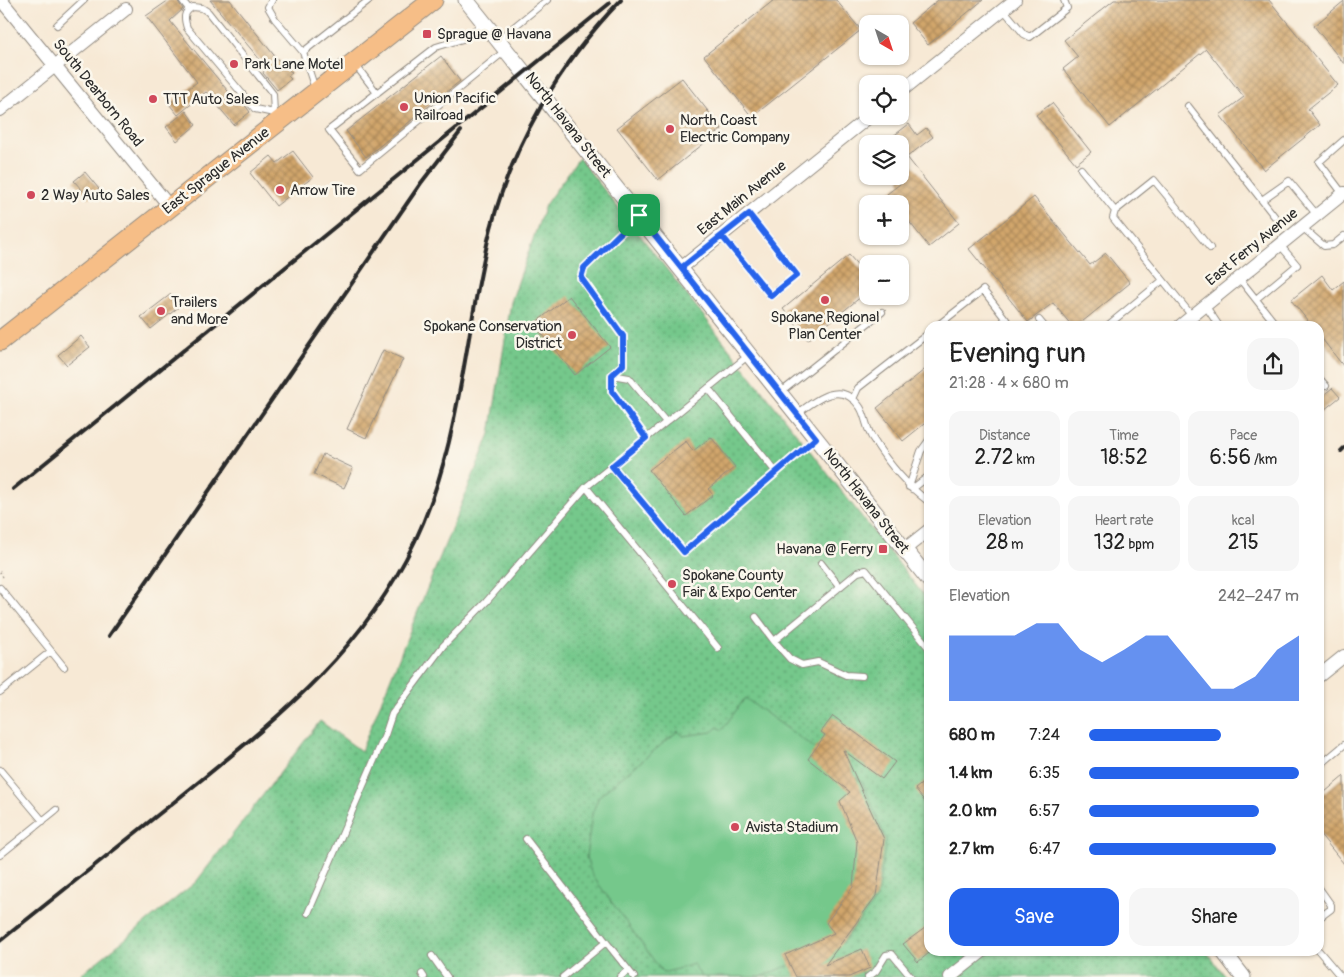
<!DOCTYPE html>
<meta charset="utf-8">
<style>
:root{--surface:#fff;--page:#f6f6f6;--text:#222;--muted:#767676;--accent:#2563eb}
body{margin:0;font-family:Pangolin,sans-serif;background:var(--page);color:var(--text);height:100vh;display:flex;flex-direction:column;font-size:19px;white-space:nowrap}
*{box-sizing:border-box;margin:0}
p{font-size:16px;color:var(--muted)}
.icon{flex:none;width:28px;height:28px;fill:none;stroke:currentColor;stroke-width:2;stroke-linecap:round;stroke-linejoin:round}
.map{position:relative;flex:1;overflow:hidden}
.details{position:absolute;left:924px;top:321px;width:400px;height:635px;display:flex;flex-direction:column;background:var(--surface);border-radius:15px;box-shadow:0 1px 4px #0004}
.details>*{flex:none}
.needle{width:32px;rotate:141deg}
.fabs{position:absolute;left:859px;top:15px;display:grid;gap:10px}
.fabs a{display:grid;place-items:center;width:50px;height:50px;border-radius:10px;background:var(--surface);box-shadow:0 1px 4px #0004;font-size:25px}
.pin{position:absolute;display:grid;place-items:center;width:42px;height:42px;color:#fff;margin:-21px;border-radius:10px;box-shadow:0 2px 8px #0006}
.round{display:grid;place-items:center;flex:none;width:52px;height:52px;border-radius:15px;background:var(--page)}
.overview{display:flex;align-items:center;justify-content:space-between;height:85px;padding:0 25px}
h1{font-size:28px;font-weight:600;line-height:38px}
.stats{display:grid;grid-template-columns:repeat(3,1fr);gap:8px;height:85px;padding:5px 25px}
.stats div{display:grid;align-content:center;border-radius:12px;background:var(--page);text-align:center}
.stats b{font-size:21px;font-weight:600}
.stats small{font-size:14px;font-weight:400}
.stats p{font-size:14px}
.chart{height:140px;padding:10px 25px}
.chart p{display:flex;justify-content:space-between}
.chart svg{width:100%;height:90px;margin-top:5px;fill:var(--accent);opacity:.7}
.cta{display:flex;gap:10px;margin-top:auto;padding:10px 25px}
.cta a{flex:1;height:58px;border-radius:15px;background:var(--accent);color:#fff;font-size:20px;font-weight:600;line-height:58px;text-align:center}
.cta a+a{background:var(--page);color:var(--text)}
ul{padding:0 25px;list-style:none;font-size:16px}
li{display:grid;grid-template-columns:80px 60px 1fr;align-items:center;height:38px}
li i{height:12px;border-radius:6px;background:var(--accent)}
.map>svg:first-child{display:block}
</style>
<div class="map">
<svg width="1344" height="977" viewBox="0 0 1344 977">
<defs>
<pattern id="green-dots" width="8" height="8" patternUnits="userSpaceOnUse" patternTransform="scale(1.25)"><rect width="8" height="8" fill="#75c88b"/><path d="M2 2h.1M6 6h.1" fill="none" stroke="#60a372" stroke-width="1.8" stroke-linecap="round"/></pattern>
<pattern id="building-cross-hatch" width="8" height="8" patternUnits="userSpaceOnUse" patternTransform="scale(1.25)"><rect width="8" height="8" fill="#d1a66c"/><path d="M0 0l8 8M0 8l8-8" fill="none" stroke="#aa8759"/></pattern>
</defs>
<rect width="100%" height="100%" fill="#fbf7ec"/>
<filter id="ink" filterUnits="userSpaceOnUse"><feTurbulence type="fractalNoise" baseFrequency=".02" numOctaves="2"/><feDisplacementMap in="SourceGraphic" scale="10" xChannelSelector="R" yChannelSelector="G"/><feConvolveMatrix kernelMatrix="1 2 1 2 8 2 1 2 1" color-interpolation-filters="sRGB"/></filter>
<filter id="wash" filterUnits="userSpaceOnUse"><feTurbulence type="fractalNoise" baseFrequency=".0096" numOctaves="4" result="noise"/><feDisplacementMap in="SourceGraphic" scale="20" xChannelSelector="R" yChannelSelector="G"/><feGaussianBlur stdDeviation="1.12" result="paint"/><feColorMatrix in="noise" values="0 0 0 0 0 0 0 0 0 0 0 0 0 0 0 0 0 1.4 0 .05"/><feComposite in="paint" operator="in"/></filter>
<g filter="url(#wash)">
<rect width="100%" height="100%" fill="#f7e9d5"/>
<path fill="url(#green-dots)" stroke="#507a5b" d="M579,158l350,444v349h277l20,26h-1148l118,-95 124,-161 41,30 129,-317 21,-132 34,-97z"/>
<path fill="#75c88b" stroke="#507a5b" d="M745,698l118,85 23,57 -9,58 -35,45 -81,34h-60l-7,-13 -31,9 -71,-98 -6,-18 6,-43 7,-18 79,-65 5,5 29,-4 6,-5 4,3z"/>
<g id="blocks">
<path fill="url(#building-cross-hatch)" d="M169,0h8l6,9 -13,12 67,81 4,-2 9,12 -16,13 -28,-33 -28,23 -9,-11 28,-22 -51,-66z
M210,0h20l47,59 15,14 -4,3 3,3 -14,11 -14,-17 3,-6z
M774,0h62l25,30 -109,87 -48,-61z
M938,0h45l-55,45 -18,-22z
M1114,0h155l69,85 -30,24 12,16 -56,45 -44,-55 24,-18 -38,-48 -96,78 -47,-58 15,-12 -14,-17z
M1344,1v63l-30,-38z
M441,56l19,25 -94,76 -20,-26z
M682,78l40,51 -64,51 -41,-52z
M1052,103l39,49 -15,12 -40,-49z
M186,111l10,14 -19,16 -11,-14z
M909,124l8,11 9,-7 7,9 -26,20 52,66 -30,24 -29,-37v-6h-5l-8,-10 13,-10v-40h-17z
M293,151l20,26 -37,29 -26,-33 21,-17 6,7z
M85,172l14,17 -10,9 -15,-17z
M1034,197l56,68 16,-12 24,30 -53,43h-5l-19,-23 -25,19 -59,-73z
M849,255l19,22v14l-60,49 -25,-31z
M1322,275l11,15 11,-9v86l-25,-32v-9h-7l-21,-26z
M171,294l9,12 -29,23 -10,-12z
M569,296l41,51 -35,28 -41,-51z
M81,336l9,11 -23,18 -9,-10z
M383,350l20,9 -37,79 -19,-9z
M929,366v54l-26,21 -26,-33z
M1332,388l8,9 -21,17v-15z
M711,437l24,30 -27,22 5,6 -27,21 -37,-46 37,-29 7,10z
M323,454l30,14 -9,20 -30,-14z
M833,716l62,46 -13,17 -39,-29 41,89 -8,57 -51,69 37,-16 8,19 -21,9h-53l-11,-22 49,-22 -8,-10 27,-36 4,-45 -17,-41 10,-9 -42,-33 17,-24 -4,-3z
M1344,776v88l-25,-31v-36z
M929,778v29l-14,-18z
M929,925v28l-11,9 -15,-18z"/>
</g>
</g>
<g filter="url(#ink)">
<use href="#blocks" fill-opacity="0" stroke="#918a80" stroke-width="1"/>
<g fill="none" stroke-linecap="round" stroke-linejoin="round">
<defs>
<path id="service" d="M182,0l7,9
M272,0l-4,7 7,12 28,33 12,37
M193,7l9,1 6,4 65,82 1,19 -19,-4 -68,-81c-3,-10 -4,-16 6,-21z
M1003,9l21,25 6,3 37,-29 -3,-8
M483,23l-17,15 -30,9 -107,83 31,39 146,-119
M57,25l27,-25
M499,39l48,-39
M303,52l66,-52
M354,63l23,30
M1188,106l87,111
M1081,169l34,42
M1343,194l-24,-32 25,-22
M1262,200l27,-19 28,34
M638,216l-54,52 -3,10 42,59v28l-11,10v16l34,47
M1302,227l22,19 9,-1 11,-9
M722,236l49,60 26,-21 -48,-61
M1239,278l38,48
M1256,299l41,-34 -17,-20
M1205,305l14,21
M1192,316l-79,-98 2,-7 39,-31 56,68
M1039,320l5,6
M937,326l46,-36 28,36
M1107,326l56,-46
M749,355l-137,111 72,86 132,-114
M612,375l17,3 37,44
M1319,378l7,8
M708,388l68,84
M780,393l102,-81
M853,399l5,-11 71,-55
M797,414c18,-14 44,-35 63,-7 6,9 6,22 13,32 15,24 33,46 56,63
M586,487l26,-21
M909,487l12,-36 8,-11
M912,489l17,-13
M821,563l19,24
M0,588l64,79
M756,617l18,24 84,-69 8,-2 63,78
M774,641l16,18 12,6 16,-3 28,13 16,1
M0,692l51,-41
M1319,754l5,8
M1319,766l25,-21
M0,770l43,51
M526,839l80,103
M0,855l56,-45
M1319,888l12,17v4l-12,9
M308,913l77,-178 7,-21 51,-68 43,-44 100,-115 132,161
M1319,951l22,26
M432,956l15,21
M422,974l2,3
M563,977l43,-35 28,35
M620,977l8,-7
M868,977l8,-6 10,-16 6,-1 19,23"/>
<path id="minor" d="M1,0l169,207
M900,92l115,-92
M0,110l126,-101
M681,268l189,-152
M1180,326l164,-133
M905,549l24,-19
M1319,676l25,-20
M950,977l33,-26"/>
<path id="tertiary" d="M466,0l463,580
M1223,951l20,26"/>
<path id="primary" d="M0,341l433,-341"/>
</defs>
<use href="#service" stroke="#918a80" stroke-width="8"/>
<use href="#minor" stroke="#918a80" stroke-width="14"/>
<use href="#tertiary" stroke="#918a80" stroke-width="17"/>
<use href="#primary" stroke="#918a80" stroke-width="21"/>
<path stroke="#918a80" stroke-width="2" stroke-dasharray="1 4" stroke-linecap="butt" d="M0,572l3,4 -3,2"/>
<use href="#service" stroke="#fff" stroke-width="6"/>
<use href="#minor" stroke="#fff" stroke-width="12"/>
<use href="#tertiary" stroke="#fff" stroke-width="15"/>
<use href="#primary" stroke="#f6be87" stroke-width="19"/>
<path stroke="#2b2b2b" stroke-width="4" d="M1341,451l3,-3
M13,489l597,-486
M109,636l312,-453 40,-52
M0,941c60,-48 119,-95 179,-143 96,-78 181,-142 236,-257 47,-99 49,-209 76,-313 22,-85 69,-165 130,-228"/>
</g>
</g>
<g fill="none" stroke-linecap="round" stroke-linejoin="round" filter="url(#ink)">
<defs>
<path id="route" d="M639,215l-55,53 -3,10 42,58v29l-11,10v16l34,47 -34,28 72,86 132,-114 -135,-170 41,-32 49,60 26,-21 -48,-61 -68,54 -42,-53"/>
</defs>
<use href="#route" stroke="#fff" stroke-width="10"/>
<use href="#route" stroke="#2563eb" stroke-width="6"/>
</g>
<g fill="#d1495b" stroke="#fbf7ec" stroke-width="2">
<rect x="422" y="29" width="10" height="10" rx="2.5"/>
<circle cx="234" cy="64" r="5"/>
<circle cx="153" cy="99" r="5"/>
<circle cx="404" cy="107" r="5"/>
<circle cx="670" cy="129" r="5"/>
<circle cx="280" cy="190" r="5"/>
<circle cx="31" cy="195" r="5"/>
<circle cx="825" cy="300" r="5"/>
<circle cx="161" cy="311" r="5"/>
<circle cx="572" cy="335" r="5"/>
<rect x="878" y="544" width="10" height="10" rx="2.5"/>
<circle cx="672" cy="584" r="5"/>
<circle cx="735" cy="827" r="5"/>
</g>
<g text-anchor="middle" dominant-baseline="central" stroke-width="5" stroke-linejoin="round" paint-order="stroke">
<g font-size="15" fill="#2b2b2b" stroke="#fbf7ec" text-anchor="start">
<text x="437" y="34">Sprague @ Havana</text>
<text x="244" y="64">Park Lane Motel</text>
<text x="414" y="98">Union Pacific<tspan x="414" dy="17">Railroad</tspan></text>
<text x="163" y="99">TTT Auto Sales</text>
<text x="680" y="120">North Coast<tspan x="680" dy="17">Electric Company</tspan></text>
<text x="290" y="190">Arrow Tire</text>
<text x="41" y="195">2 Way Auto Sales</text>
<text x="171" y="302">Trailers<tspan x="171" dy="17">and More</tspan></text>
<text x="825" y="317" text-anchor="middle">Spokane Regional<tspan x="825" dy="17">Plan Center</tspan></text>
<text x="562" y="326" text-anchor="end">Spokane Conservation<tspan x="562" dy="17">District</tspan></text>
<text x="873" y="549" text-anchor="end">Havana @ Ferry</text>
<text x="682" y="575">Spokane County<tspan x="682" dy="17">Fair &amp; Expo Center</tspan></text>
<text x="745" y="827">Avista Stadium</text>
</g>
<g font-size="15" fill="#2b2b2b" stroke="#fbf7ec">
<text transform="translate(98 93) rotate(51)">South Dearborn Road</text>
<text transform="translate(568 125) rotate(52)">North Havana Street</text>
<text transform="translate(216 171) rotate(-38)">East Sprague Avenue</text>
<text transform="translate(742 198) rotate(-39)">East Main Avenue</text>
<text transform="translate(1252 247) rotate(-39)">East Ferry Avenue</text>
<text transform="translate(866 501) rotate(52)">North Havana Street</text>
</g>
</g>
</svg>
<div class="fabs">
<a><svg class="needle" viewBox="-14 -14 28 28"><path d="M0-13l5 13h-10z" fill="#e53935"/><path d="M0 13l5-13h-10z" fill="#767676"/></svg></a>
<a><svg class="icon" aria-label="locate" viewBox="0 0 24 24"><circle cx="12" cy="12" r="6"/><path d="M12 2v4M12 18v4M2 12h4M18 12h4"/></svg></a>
<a><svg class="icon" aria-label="layers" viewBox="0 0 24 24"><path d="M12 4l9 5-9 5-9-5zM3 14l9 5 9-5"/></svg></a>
<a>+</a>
<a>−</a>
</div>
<div class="pin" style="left:639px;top:215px;background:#1e9e55"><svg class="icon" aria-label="arrive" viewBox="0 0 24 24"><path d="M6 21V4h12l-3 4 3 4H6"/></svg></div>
<section class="details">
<div class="overview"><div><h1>Evening run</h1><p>21:28 · 4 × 680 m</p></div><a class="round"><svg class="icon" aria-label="share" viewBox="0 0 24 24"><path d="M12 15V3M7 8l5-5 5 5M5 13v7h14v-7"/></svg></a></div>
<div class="stats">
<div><p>Distance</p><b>2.72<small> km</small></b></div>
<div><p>Time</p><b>18:52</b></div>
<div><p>Pace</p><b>6:56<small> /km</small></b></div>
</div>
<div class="stats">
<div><p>Elevation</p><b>28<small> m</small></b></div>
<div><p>Heart rate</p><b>132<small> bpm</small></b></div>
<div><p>kcal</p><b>215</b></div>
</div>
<div class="chart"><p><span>Elevation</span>242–247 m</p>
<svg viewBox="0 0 160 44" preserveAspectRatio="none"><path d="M0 44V12L10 12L20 12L30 12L40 6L50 6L60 19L70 25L80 19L90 12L100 12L110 25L120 38L130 38L140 32L150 19L160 12V44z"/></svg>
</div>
<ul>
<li><b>680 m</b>7:24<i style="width:63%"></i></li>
<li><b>1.4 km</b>6:35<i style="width:100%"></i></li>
<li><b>2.0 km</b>6:57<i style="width:81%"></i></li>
<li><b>2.7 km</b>6:47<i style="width:89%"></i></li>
</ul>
<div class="cta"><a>Save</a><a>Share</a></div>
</section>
</div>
